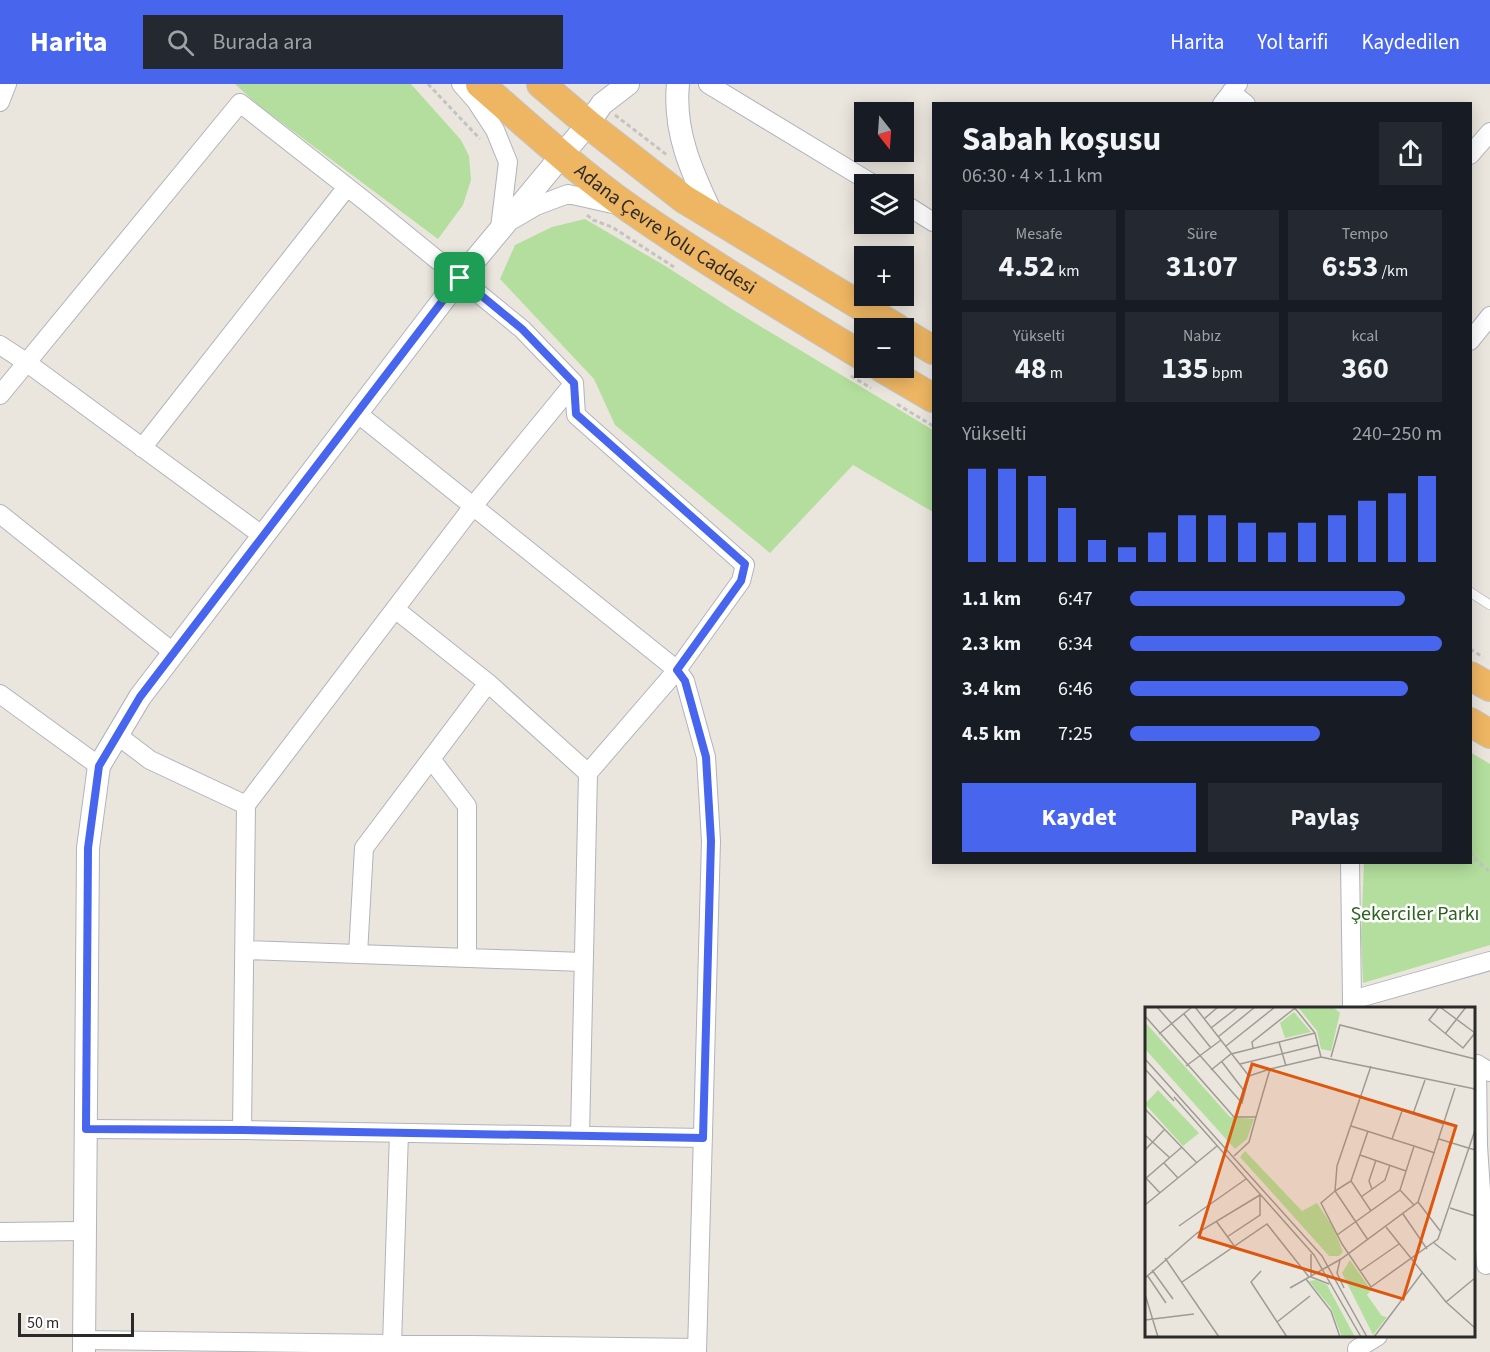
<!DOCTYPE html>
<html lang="tr">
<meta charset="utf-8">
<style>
:root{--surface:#171b24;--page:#242831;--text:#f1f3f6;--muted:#9ea1a6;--accent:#4865ee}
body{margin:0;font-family:"Source Sans 3",sans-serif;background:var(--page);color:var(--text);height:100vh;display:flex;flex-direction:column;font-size:22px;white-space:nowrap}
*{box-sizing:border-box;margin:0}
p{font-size:20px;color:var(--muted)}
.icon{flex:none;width:33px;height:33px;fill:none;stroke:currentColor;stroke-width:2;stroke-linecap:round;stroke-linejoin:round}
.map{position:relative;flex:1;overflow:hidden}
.panel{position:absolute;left:932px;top:18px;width:540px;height:762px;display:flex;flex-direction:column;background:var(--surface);border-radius:0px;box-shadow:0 3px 15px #0003}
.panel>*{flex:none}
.needle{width:39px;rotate:163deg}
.fabs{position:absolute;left:854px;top:18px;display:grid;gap:12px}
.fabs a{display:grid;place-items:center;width:60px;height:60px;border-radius:0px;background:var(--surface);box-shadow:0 3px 15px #0003;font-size:30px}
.scale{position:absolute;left:18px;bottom:15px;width:116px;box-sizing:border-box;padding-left:6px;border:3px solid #2a2a2a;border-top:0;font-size:16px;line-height:21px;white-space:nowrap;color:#2a2a2a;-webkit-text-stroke:4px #fff;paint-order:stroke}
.pin{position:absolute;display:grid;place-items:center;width:51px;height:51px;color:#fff;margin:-26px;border-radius:12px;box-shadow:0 3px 9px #0006}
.round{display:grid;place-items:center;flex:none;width:63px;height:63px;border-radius:0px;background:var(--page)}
.overview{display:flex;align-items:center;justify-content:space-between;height:102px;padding:0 30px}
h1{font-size:33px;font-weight:700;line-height:45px}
.stats{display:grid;grid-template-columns:repeat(3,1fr);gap:9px;height:102px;padding:6px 30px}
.stats div{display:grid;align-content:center;border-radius:0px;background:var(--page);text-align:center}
.stats b{font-size:30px;font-weight:700}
.stats small{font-size:16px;font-weight:400}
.stats p{font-size:16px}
.chart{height:168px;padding:12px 30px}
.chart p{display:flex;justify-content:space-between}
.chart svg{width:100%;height:108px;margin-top:6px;stroke:var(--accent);stroke-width:6}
.primary-button{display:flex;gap:12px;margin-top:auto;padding:12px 30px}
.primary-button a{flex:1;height:69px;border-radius:0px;background:var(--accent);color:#fff;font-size:24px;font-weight:700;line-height:69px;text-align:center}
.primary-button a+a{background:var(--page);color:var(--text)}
ul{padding:0 30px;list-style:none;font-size:20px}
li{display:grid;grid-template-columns:96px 72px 1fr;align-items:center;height:45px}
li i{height:15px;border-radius:8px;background:var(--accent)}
header{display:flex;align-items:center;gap:36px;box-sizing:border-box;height:84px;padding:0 30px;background:var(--accent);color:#fff}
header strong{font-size:28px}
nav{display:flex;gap:33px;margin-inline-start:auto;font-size:21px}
.search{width:420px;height:54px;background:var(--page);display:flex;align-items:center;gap:15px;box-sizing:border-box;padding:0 21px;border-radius:0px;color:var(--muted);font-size:22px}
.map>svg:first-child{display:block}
</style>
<header>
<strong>Harita</strong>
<div class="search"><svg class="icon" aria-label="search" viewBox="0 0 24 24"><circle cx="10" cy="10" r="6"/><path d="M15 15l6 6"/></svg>Burada ara</div>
<nav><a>Harita</a><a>Yol tarifi</a><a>Kaydedilen</a></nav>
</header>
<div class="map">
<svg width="1490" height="1268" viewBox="0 0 1490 1268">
<rect width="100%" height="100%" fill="#ebe6dd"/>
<path fill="#b3de9d" d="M235,0h176l50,56 8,16 2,24 -8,25 -25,34 -180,-134z
M585,135l82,48 68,44 198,119v82l-80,-47 -83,88 -155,-128 -21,-46 -94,-100 15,-34 37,-18z
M1470,668l20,12v181l-127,38 -2,-46 3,-74 106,-1z"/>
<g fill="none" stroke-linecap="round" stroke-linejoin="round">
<defs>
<path id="service" d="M1470,508l20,13"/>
<path id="minor" d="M461,0l15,17 19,29 13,32 -8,66
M708,0l165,100
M1231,8l15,12
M0,18l7,-18
M1222,20l16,-20
M1470,71l20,-23
M903,119l30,19
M514,135l22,-13 32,-12 49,11
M1470,257l20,-25
M0,261l26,17 237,174
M574,299l-100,122 -228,300 -4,325 461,8
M0,311l240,-292 125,98 157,128 52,54 2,32 169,150 -4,16 -64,89 8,11 21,76 5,84 -14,511
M357,329l320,257 -89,103
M142,364l205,-261
M0,430l174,139
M395,525l93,74 100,90 -8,363
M0,610l99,72
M117,651l33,25 96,45
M431,675l36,47v152
M1350,778l2,138
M245,866l338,12
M358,870l6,-106 124,-165
M1352,924v-8l138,-39
M86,1045l156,1
M0,1148l85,-1
M1486,1181l-8,-119 -1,-82 13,8
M84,1256l613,8
M392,1260l7,-211
M1357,1265l21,-13"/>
<path id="tertiary" d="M678,0c-5,49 15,90 35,133
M84,1268l4,-504 11,-82 41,-69 320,-419 128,-154 14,-20 26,-20"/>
<g id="trunk">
<path id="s1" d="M480,0c49,43 98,88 152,126 75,52 153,99 232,147"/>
<path d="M541,0l47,40 96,75 213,129"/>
<path d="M903,248l30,18"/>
<path d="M882,284l51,30"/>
<path d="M1470,592l20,11"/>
<path d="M1470,638l20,12"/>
</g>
</defs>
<use href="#service" stroke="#b1b3bd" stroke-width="10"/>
<use href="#minor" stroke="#b1b3bd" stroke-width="20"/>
<use href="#tertiary" stroke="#b1b3bd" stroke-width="24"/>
<use href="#trunk" stroke="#c3c3c3" stroke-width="30"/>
<path stroke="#c3c3c3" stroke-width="3" stroke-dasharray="4.5 3" stroke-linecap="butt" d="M428,0l52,55
M615,31l52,40
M587,131l6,5 19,7 62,40
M851,292l20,12
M897,320l36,22
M1470,565l13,8
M1470,768l8,10 12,10"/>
<use href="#service" stroke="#fff" stroke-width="9"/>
<use href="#minor" stroke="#fff" stroke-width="18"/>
<use href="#tertiary" stroke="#fff" stroke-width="22"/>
<use href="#trunk" stroke="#eeb663" stroke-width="28"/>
</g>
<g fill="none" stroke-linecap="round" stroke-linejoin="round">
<defs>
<path id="route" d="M460,194l62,51 52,54 2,31 169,150 -4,17 -64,89 8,11 21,76 5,84 -8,297 -461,-8 -156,-1 2,-281 11,-82 41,-69z"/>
</defs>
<use href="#route" stroke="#fff" stroke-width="12"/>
<use href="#route" stroke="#4865ee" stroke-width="8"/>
</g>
<g text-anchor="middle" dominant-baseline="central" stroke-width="5" stroke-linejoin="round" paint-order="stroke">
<g font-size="20" fill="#2a2a2a" stroke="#fff">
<text stroke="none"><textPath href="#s1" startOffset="236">Adana Çevre Yolu Caddesi</textPath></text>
</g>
<g font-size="20" fill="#2c631f" stroke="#fff">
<text x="1415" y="830">Şekerciler Parkı</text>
</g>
</g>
<g transform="translate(1145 923)">
<rect width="330" height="330" fill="#ebe6dd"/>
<path d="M153,0h35l7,6 -9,38 -10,-2 -4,-18zM149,5l17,20 -26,6 -5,-15zM0,15l85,95 24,2 -7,20 -12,10 -90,-100zM13,83l41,43 -16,13 -38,-42zM100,144l57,60 15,-8 16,24 10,25 -4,4h-10l-89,-99zM205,253l21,30 -4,5 15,21 5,1 -14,18 -31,-62zM171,273l11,5 28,52h-13l-11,-29 -22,-27z" fill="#b3de9d"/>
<path fill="none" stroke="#9e9b95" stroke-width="1.5" d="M12,0l85,96 7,-27M50,0l54,69M149,0l21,26 6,24 154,32M294,0l-10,13 34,28 12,-15M295,0l35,26M39,7l27,34M0,9l89,101h22l14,-48 51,-12M59,12l14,-12M66,21l27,-21M14,27l33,-27M300,27l21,-27M73,30l37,-30M134,35l7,24M81,39l49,-39M108,41l-1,-6 43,-34M186,50l9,-32 135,34M0,52l177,197 45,81M77,55l23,30M95,57l78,-19M41,59l35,-26M226,59l-34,100 -2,25 -14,12 21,41 29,43 67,-48 37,-109M0,62l29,32M66,63l20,-16 84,-21M104,69l21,-7M29,90l140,158 47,82M216,90l83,27M0,102l52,54M268,107l12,-34M223,124l-17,50 20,30M0,128l25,23M247,132l10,-28M294,132l36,11M269,139l21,7M0,143l19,-20M215,148l46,16M89,149l15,-14 7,-25M19,156l14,15M1,171l14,15M0,172l37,-32M206,174l-16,10 33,49M227,182l-3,-8 7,-21M255,183l14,15M216,190l24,-17 5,-15M273,195l23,30M0,198l72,-59M305,201l25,8M258,207l24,35M71,214l19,26M34,219l67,-47M241,220l60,75M192,228l63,-45 14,-44 -63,-20M82,230l33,-22v-20M289,236l22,17M166,247v23l18,7M20,251l54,79M195,253l-3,13 7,15M7,263l21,29M116,264l-10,11 36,55M215,264l39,-27M2,268l19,28M0,271l52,-45 63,-38M330,271l-29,24 29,26M161,272l25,32 9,26M37,275l85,-58 42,53M145,281l51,-29 77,-57 37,-114M0,287l13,43M0,313l49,-6M132,315l33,-26M229,330l48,-64"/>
<path fill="#de570e" fill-opacity="0.15" stroke="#de570e" stroke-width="3" d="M107,57l204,62 -53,173 -204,-62z"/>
<rect width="330" height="330" fill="none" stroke="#2a2a2a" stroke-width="3"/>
</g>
</svg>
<div class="fabs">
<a><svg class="needle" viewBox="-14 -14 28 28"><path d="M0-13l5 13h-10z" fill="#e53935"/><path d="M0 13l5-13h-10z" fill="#9ea1a6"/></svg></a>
<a><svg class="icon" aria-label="layers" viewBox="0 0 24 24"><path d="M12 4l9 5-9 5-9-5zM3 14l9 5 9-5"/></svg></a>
<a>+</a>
<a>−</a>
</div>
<div class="scale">50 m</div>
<div class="pin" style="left:460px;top:194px;background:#1e9e55"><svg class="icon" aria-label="arrive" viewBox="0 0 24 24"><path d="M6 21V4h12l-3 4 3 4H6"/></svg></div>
<section class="panel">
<div class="overview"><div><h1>Sabah koşusu</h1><p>06:30 · 4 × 1.1 km</p></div><a class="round"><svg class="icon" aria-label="share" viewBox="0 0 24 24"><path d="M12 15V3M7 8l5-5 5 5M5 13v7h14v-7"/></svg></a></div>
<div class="stats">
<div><p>Mesafe</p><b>4.52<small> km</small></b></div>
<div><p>Süre</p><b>31:07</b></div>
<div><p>Tempo</p><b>6:53<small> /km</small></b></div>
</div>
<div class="stats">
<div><p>Yükselti</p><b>48<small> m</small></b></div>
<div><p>Nabız</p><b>135<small> bpm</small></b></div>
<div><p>kcal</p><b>360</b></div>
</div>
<div class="chart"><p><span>Yükselti</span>240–250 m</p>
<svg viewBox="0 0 160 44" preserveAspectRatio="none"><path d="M5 44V6M15 44V6M25 44V9M35 44V22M45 44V35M55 44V38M65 44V32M75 44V25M85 44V25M95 44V28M105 44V32M115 44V28M125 44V25M135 44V19M145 44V16M155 44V9"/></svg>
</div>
<ul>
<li><b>1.1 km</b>6:47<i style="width:88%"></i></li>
<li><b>2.3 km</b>6:34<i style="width:100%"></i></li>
<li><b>3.4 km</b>6:46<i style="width:89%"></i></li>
<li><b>4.5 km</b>7:25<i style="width:61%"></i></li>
</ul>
<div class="primary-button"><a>Kaydet</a><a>Paylaş</a></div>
</section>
</div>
